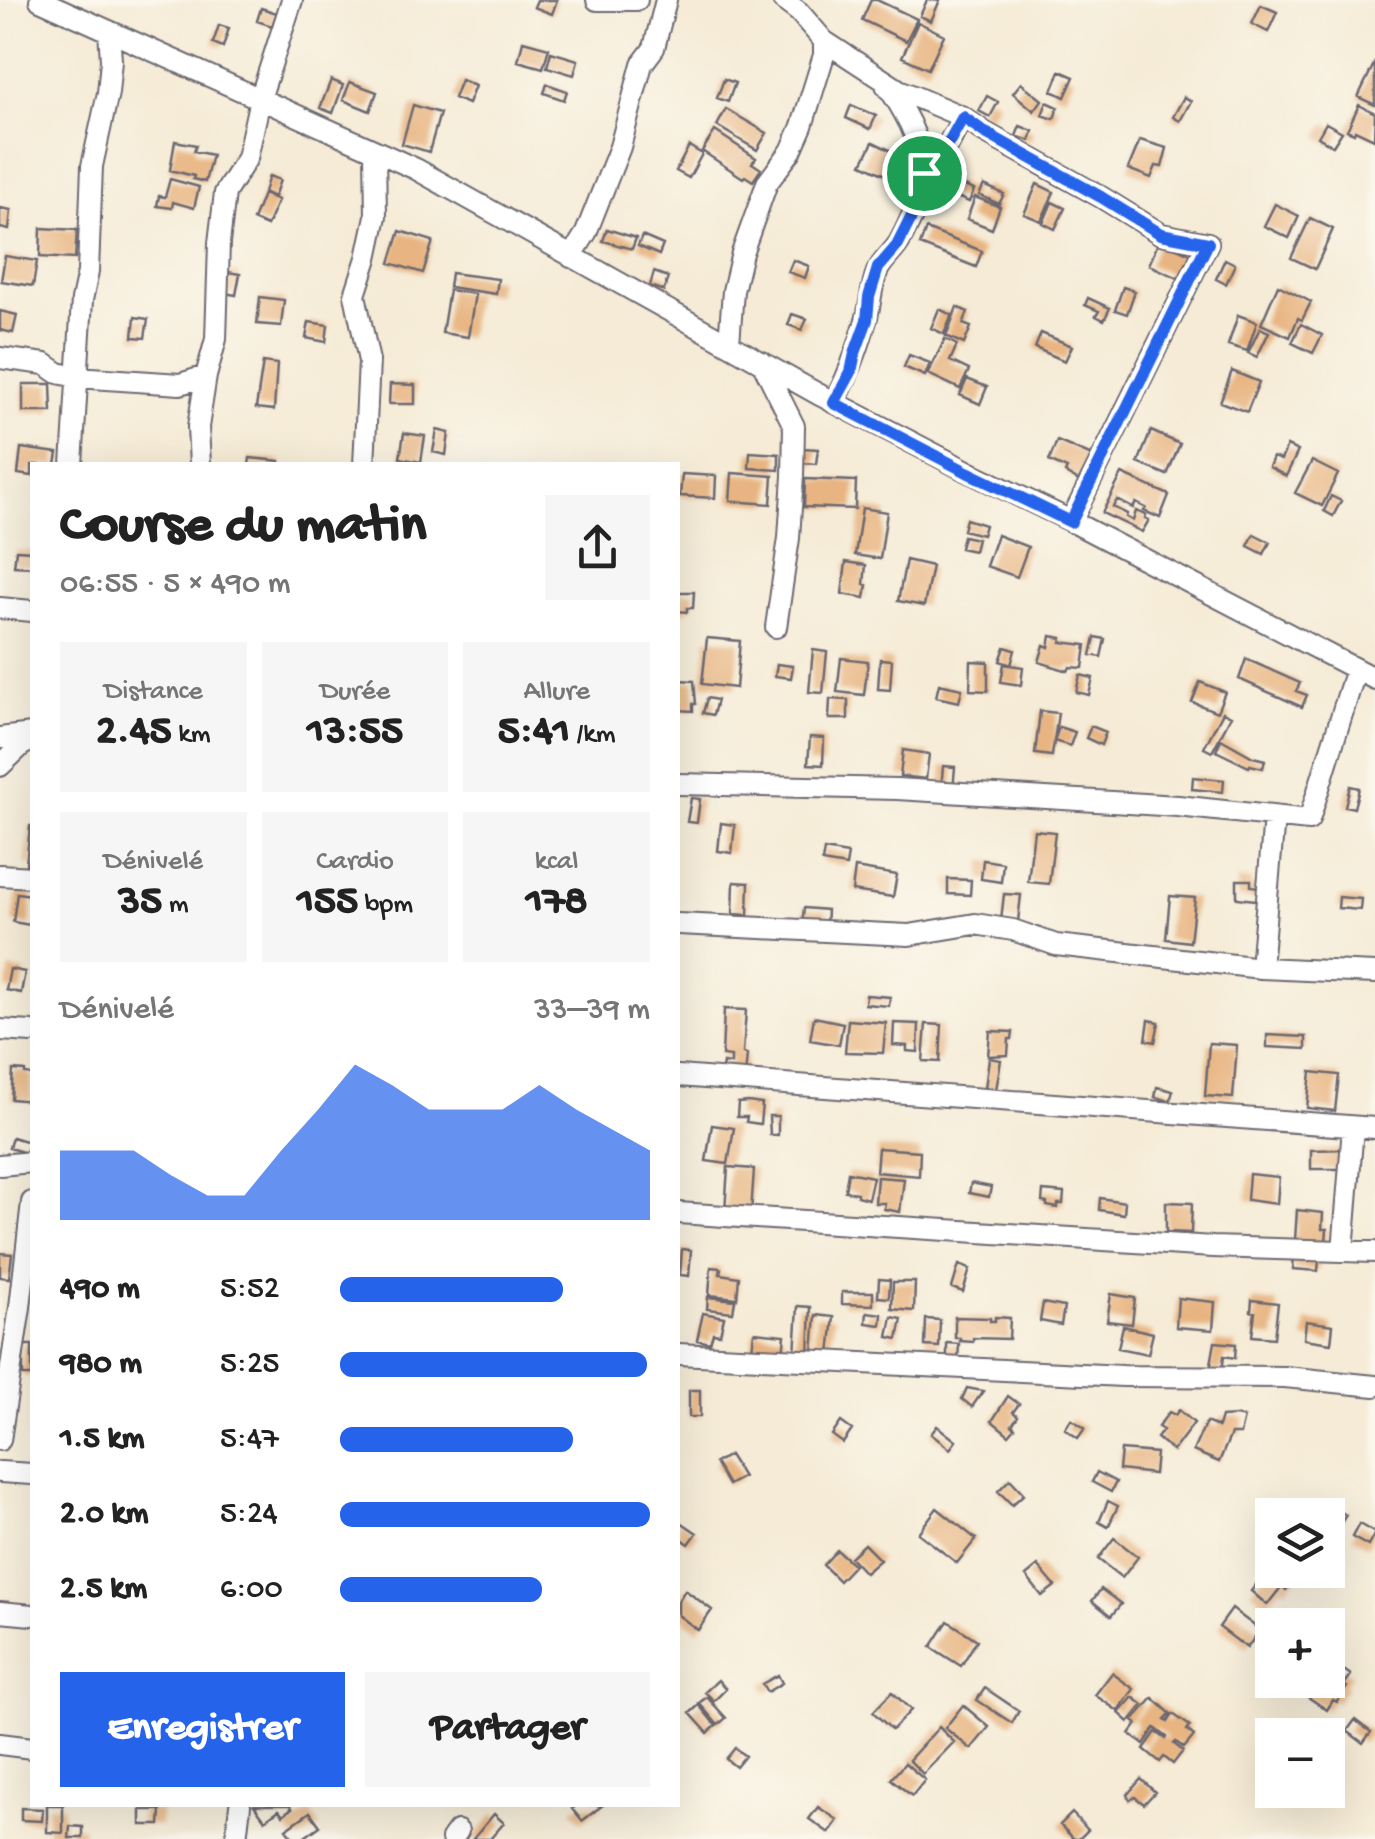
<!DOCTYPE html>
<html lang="fr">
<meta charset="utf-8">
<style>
:root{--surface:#fff;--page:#f6f6f6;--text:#222;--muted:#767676;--accent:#2563eb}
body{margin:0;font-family:"Gochi Hand",sans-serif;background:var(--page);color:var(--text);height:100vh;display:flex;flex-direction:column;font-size:38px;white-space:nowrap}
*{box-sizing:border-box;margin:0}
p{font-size:32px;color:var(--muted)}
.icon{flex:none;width:55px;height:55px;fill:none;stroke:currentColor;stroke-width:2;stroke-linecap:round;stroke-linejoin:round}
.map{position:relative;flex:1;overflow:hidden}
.side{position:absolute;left:30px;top:462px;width:650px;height:1345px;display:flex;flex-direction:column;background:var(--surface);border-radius:0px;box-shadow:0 10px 40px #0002}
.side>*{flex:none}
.fabs{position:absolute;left:1255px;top:1498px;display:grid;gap:20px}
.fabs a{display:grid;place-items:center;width:90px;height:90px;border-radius:0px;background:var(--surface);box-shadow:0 10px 40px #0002;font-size:50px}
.pin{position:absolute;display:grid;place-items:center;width:85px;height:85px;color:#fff;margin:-42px;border:5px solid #fff;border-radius:50%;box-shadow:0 2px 10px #0007}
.round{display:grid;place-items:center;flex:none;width:105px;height:105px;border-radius:0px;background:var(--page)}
.overview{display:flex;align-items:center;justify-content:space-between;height:170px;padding:0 30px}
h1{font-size:55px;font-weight:700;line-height:75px}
.stats{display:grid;grid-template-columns:repeat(3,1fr);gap:15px;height:170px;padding:10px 30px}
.stats div{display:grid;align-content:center;border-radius:0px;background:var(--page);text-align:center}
.stats b{font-size:42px;font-weight:700}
.stats small{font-size:28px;font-weight:400}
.stats p{font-size:28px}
.chart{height:280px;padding:20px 30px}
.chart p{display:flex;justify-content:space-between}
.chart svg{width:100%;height:180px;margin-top:10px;fill:var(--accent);opacity:.7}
.cta{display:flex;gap:20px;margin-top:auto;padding:20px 30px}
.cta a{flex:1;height:115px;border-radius:0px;background:var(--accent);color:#fff;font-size:40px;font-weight:700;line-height:115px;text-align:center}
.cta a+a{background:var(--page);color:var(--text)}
ul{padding:0 30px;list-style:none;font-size:32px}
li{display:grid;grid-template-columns:160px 120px 1fr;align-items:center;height:75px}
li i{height:25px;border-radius:12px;background:var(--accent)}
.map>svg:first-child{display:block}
</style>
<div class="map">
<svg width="1375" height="1839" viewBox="0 0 1375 1839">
<rect width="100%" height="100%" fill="#fbf7ec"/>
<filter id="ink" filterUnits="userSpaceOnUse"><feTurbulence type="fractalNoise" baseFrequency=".01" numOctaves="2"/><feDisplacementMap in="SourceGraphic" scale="20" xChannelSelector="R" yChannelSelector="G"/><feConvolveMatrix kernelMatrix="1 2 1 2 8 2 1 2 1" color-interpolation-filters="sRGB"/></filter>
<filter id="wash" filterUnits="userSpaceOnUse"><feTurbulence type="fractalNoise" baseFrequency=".0048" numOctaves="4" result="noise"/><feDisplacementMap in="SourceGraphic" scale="40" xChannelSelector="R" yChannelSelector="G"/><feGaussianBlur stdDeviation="2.25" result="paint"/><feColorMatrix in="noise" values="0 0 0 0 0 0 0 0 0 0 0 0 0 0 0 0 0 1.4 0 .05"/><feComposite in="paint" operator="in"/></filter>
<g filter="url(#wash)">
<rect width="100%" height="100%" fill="#f5ebd6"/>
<g id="blocks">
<path fill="#e8b582" d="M537,0h20l-5,14 -18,-7z
M871,0h6l40,19 -11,22 -44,-21z
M927,0h13l-9,21 -11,-5z
M1261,5l16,7 -9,20 -16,-8z
M261,8l16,5 -5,13 -15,-5z
M918,22l26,13 -16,34 -26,-12z
M219,25l10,3 -6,19 -10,-4z
M523,41l26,7 -6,20 -25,-7z
M551,52l27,8 -4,15 -27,-8z
M1375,62v43l-17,-8z
M1060,71l14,6 -9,20 -13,-6z
M724,79l11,4 -7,19 -11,-4z
M331,80l12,5 -10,28 -13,-5z
M461,80l14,6 -7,18 -14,-6z
M350,82l27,10 -7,19 -27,-11z
M1021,83l21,17 -8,11 -21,-18z
M547,84l20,7 -3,9 -20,-7z
M987,96l11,6 -8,15 -11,-6z
M1184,97l7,4 -11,20 -7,-4z
M1047,102l11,5 -4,12 -12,-4z
M413,105l27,8 -11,39 -27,-8z
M851,105l25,11 -6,13 -24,-11z
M1359,105l16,8 -1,26 -19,-9 -1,3 -7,-3z
M726,109l41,24 -10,17 -40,-24z
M1326,123l16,9 -9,14 -15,-9z
M1020,126l13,5 -3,10 -14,-5z
M715,131l41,27 -4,5 9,6 -8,12 -8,-5 -2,2 -41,-27z
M1140,140l27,8 -5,19 -6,-1 -5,12 -23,-9z
M175,141l21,4 -2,6 18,4 -7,27 -12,-3 1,-3 -24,-6z
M873,142l46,22 -11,22 -46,-22z
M689,146l13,8 -13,24 -13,-7z
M269,176l11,4 -6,17 -10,-5z
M170,179l29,8 -5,21 -21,-6 -1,6 -15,-2 2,-10 6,1z
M950,180l24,10 -5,12 -24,-10z
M1037,184l17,8 -13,29 -17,-7z
M984,185l20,9 -5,10 -20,-9z
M263,194l15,6 -11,26 -14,-6z
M975,197l25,10 -8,22 -25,-10z
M1052,202l13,6 -10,21 -12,-6z
M1275,204l24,12 -10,22 -25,-12z
M0,208l11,2 -2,20 -9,-2z
M1310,218l23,11 -18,40 -24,-11z
M41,228l36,2 -2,29 -35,-2z
M607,229l29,9 -4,11 -29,-8z
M926,229l56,22 -6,16 -56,-22z
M400,231l33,10 -10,32 -33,-10z
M642,236l21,9 -4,10 -21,-9z
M1159,240l36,16 -10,25 -36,-16z
M5,256l32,5 -4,25 -32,-5z
M1225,259l10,5 -9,20 -10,-5z
M793,260l16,6 -4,12 -17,-6z
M228,272l12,2 -4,21 -12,-2z
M654,272l14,5 -4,14 -14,-5z
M451,273l47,6 -2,15 -47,-7z
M1278,285l33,17 -9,18 -4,-2 -8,19 -29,-13z
M1123,287l12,4 -8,23 -12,-4z
M449,290l26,4 -7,43 -26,-4z
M260,297l24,3 -3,26 -24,-2z
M1088,298l22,10 -6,12 -8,-4 3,-5 -14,-6z
M957,307l11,5 -5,12 8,3 -7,17 -18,-8z
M939,309l13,6 -8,19 -13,-6z
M0,311l17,4 -4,18 -13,-3z
M792,314l15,5 -5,11 -14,-5z
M1238,315l19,7 -10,29 -19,-6z
M135,317l13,2 -3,19 -12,-1z
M309,322l19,3 -2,17 -20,-4z
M1301,324l21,11 -9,18 -21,-10z
M1260,328l9,4 -12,25 -9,-4z
M1041,333l31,13 -7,15 -30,-13z
M945,339l12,6 -7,16 19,9 -9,19 -32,-15z
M909,355l21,8 -5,13 -21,-9z
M263,362l14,2 -3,46 -18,-2z
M1232,371l27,11 -12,30 -27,-10z
M967,379l20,8 -7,17 -20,-9z
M23,384h28l1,28h-29z
M390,384l25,1v19h-26z
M437,430l12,3 -3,22 -13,-3z
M1151,431l29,13 -13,31 -29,-12z
M404,433l21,3 -4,26 -21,-4z
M1057,441l35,15 -8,20 -2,-1 -3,6 -14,-8 2,-4 -18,-8z
M1287,446l11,5 -12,25 -17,-9 4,-10 8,3z
M21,448l37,5 -2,12h-24v11l-14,-2z
M802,448l16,1 -2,15 -16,-1z
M750,452l29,2v16l-30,-2z
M250,458l30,3v4h-31z
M1312,461l26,13 -16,32 -27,-13z
M732,473l41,3 -2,28 -41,-3z
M682,474l34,2 -1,22 -35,-2z
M1122,474l47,21 -9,23 -16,-7 2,-3 -10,-5 -3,5 -16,-8 -4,7 14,7 -1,3 7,4 3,-10 10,4 -1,3 4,2 -7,12 -40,-19z
M805,479l51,2 -1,28 -51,-2z
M1331,496l10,5 -8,15 -9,-5z
M862,508l25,4 -7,47 -25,-4z
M966,519l19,6 -3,10 -19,-5z
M1254,534l16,8 -6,12 -16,-8z
M997,535l31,12 -11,30 -31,-11z
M963,536l14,3 -3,12 -14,-3z
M16,550l16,1v16l-18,-1z
M906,560l26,6 -8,40 -26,-5z
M846,562l20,3 -2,19 3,1 -2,13 -23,-4z
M678,592h16l-1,16h-6v4l-9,-1z
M1051,636l11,2 -1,4 25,3 -3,23 -13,-1 -2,4 -29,-9 5,-17 5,2z
M1095,637l10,2 -4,18 -10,-2z
M707,638l33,3 -4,47 -34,-4z
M1005,647l10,3 -4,15 -11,-4z
M813,650l14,2 -4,41 -14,-1z
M841,658l27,3 -4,34 -27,-3z
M880,659l12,1 -2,30 -12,-1z
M1246,659l54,24 -4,8 11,4 -5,12 -63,-28z
M971,661l17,1v29l-18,-1z
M777,664l16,2 -2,12 -16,-2z
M1004,664l19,3 -2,18 -20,-3z
M1080,675l13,3 -4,17 -13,-3z
M678,680l16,1 2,23h-3v7l-15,-1z
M1200,682l25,10 -8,20 -25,-10z
M939,684l23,5 -3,13 -23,-5z
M707,698l10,2 -4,15 -10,-2z
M830,699l18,1v19h-19z
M1040,711l18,2 -6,43 -17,-2z
M1223,712l8,4 -19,36 -8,-4z
M1091,726l15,6 -5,13 -15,-7z
M1059,727l16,5 -5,14 -16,-5z
M810,737l14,1 -1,27 -15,-1z
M1221,739l32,18 12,3 -2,8 -13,-3 -1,2 -33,-16z
M903,750l26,4 -3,25 -26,-3z
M943,766l12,1 -3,35 -12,-1z
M1193,777l31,3 -1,12 -31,-3z
M1350,786l9,2 -5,20 -9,-2z
M691,798l9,1 -3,24 -10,-1z
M721,823l14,2 -3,28 -14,-2z
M30,826h2v39l-6,-1z
M1034,830l21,2 -6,52 -21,-2z
M824,850l24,4 -2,12 -24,-4z
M983,860l20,3 -2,19 -20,-3z
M855,868l42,7 -4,22 -41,-6z
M948,879l23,1 -1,15 -22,-1z
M1237,880h14v6l15,2 -1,13 -28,-3z
M734,882l15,1 -1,32 -15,-1z
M17,893l15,2 -2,30 -17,-3z
M1004,894l17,1 -3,27 -17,-2z
M1170,896l25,2 -5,44 -24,-3z
M1339,897l22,2 -1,11 -22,-2z
M804,908l23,2 -1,17 -24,-3z
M10,969l15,3 -4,21 -15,-3z
M866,995l24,2 -1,9 -24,-2z
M724,1009l22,1 -3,43 4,1 -2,24 -24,-4 2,-11 8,1v-7l-9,-1z
M814,1017l29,6 -4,22 -29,-5z
M848,1020l38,3 -3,30 -38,-1z
M1149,1020l10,2 -4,20 -9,-2z
M894,1023l25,1 -1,28 -11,-1v-5l-14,-1z
M926,1024l16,1 -2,37 -17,-1z
M990,1031l23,1 -1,7h-3l-1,16 -20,1z
M1267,1035l39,2v12l-39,-2z
M1209,1043l28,2 -4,53 -28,-2z
M989,1058l12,2 -5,30 -11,-2z
M13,1070l12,1v3l7,1v26l-21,-2z
M1311,1072l28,3 -4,36 -28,-3z
M1157,1087l16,4 -3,10 -15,-4z
M748,1102l14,2 -2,20 -14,-2 1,-5h-10l1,-14z
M769,1116h9v19h-8z
M712,1125l22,3 -6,36 -22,-3z
M12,1137l17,5 -3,11 -17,-5z
M878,1148l42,3 -1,25 -43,-4z
M1349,1149v20h-38v-19z
M728,1167l26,2 -4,59 -26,-2z
M848,1172l25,5 -5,22 -11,-3v-3l-12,-2z
M1249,1174l30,3 -2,27 -30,-4z
M877,1177l27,2 -4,33 -16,-3 1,-6h-10z
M971,1183l20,4 -2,10 -20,-4z
M1043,1191l21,2 -1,11h-5v4l-11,-2v-3l-5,-1z
M1100,1198l25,4 -1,12 -25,-4z
M1166,1202l26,1 -1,30 -25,-1z
M1297,1210l26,3 -1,16h5l-1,13 -6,7 -2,22 -25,-2z
M682,1249l9,1 -2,26 -9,-1z
M0,1253l12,1 -3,24 -9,-1z
M959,1265l11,4 -7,23 -11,-4z
M711,1267l10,1 -1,6 19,3 -2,21 -28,-3z
M879,1279l11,1 -1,18 -11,-1z
M893,1282h22l-1,29 -22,-2z
M842,1292h31v13l-31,-1z
M1111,1294l24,4 -3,26 -25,-3z
M708,1297l27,3 -2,12 -26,-3z
M1178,1298l37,4 -2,28 -37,-3z
M1252,1300l26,3 -4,35 -22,-2 3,-24 -4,-1z
M1043,1303l21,4 -3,18 -21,-4z
M798,1306l13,1 -2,48 -14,-1z
M867,1312l15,2 -1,11 -15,-2z
M703,1313l21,4 -4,17 -7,-1 -3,10 -13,-3z
M816,1315l18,2 -4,37 -17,-2z
M892,1317l10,2 -4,20 -10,-2z
M955,1317l35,1v3h5v-4l15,1 -1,21 -36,-1v4l-13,-1v-3h-5z
M926,1319l14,1 -1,27 -14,-1z
M1306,1321l27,4 -2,18 -27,-4z
M1123,1326l30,7 -5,21 -30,-6z
M754,1332l31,3 -2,19 -31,-4z
M1215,1342l21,2 -1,14 -11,-2 -2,16 -12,-2z
M947,1343l12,1 -1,17h-11z
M23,1345h9v31h-9z
M967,1388l16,3 -11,16 -10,-8z
M689,1390h11v27h-11z
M1008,1396l11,8 -6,8 5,4 -6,9 3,3 -6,7 -17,-14z
M1179,1410l15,13 -21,28 -16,-13 6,-8 -5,-3 11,-15 6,3z
M1236,1416l8,2 -4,16h-9l-12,28 -26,-11 13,-29 12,5 3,-10z
M1071,1419l14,9 -7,10 -13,-9z
M841,1422l11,8 -9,13 -11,-8z
M937,1426l19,15 -6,8 -19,-15z
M1121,1450l35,3 -2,21 -35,-4z
M729,1455l14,22 -15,8 -13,-22z
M1097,1472l19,10 -5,10 -19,-10z
M1010,1479l14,15 -12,11 -14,-14z
M1108,1501l10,5 -10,21 -9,-5z
M1326,1502l20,13 -11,17 -7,-5v-12h-10z
M937,1508l39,31 -19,24 -39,-30z
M678,1520l19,13 -8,11 -11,-8z
M1359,1524l16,9 -7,13 -16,-9z
M1114,1538l24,19 -16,21 -24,-19z
M864,1544l16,16 -15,13 -15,-16z
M837,1550l17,15 -15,16 -16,-16z
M1272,1564v6h16l9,8 -11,12 -4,-4 -15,19 -16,-14z
M1038,1566l17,20 -13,10 -16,-20z
M1101,1589l20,15 -10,12 -19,-15z
M685,1590l27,20 -14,20 -20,-15v-14z
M1232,1609l28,21 -13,18 -28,-21z
M948,1621l29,19 -16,26 -30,-19z
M1329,1660l22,15 -7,10 3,2 -10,15 -4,-2 -6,10 -22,-15 5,-7 -3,-2 4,-6h17z
M1112,1673l22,16 -16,22 -23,-16z
M778,1675l4,8 -15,9 -5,-8z
M718,1680l8,9 -12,12 -9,-9z
M985,1688l34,23 -7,12 -35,-23z
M892,1692l19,18 -19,20 -19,-18z
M707,1697l19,21 -8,7 -19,-22z
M1133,1697l10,8 -14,17 -10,-9z
M1153,1698l18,16 -6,6 3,2 5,-8 17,12 -3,4 7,6 -10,12 -8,-6 -2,2 9,7 -10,13 -9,-7 -4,5 -16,-13 12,-17 10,7 1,-2 -12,-9 -11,16 -14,-10 7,-10 -4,-3z
M699,1705l17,21 -8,7 -18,-20z
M963,1705l26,22 -18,22 -26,-21z
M1355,1720l16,12 -8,11 -16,-12z
M1294,1722l15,13h-26z
M939,1727l15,15 -31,32 -14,-14z
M735,1748l10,8 -9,11 -10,-8z
M905,1763l20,17 -13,16 -21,-17z
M1141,1779l14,13 -11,12 -9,-7 -5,3 -3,-5z
M47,1805h16v28l-16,-1z
M254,1805h36l2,3 -9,7 -4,-5 -14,10z
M577,1805h26l-21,16 -10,-12z
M818,1807l20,13 -9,13 -20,-14z
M21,1808l22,1 -1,12 -21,-1z
M141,1810h20l-1,15h-19z
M310,1812l10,14 -18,13h-8l-8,-10z
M1072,1813l16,17 -9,9h-5l-14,-14z
M494,1814l10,9 -14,16h-17z
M70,1826l13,1v11h-14z"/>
</g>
</g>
<g filter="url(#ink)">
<use href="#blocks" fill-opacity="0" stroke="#6c6871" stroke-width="2.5"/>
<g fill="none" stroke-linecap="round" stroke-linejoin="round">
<defs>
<path id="minor" d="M40,0l376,169 402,225 149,77 104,50 304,158
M597,0h40
M783,0l16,12 25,29 75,49 64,27 21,15 117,65 60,37 47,9 -137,278
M924,173l25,-30 14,-26
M571,257l15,-24 34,-86 22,-83 12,-16 12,-48
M729,343l4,-52 9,-38 25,-70 24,-32 11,-25 22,-71v-14
M0,358l45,6 13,9 19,4 103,7 26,-8 10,-37 3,-96 6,-50 22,-35 13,-59 32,-99
M762,362l32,64 -1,50 -4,62 -13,89
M834,403c14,-26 23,-51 31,-79 6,-17 5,-35 12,-52 5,-12 17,-20 23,-31 23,-44 32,-71 10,-117 -7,-14 -14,-27 -24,-39
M72,465l10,-165 6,-28 4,-106 16,-73 3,-33 -2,-29
M200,465l-2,-38 8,-51
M364,465l5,-104 -14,-66 12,-37 9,-42 -1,-65
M0,608l32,3
M0,738l32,-4
M0,766l22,-21 10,-5
M678,784l219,5 281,17 131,14 47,-151
M0,875l32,2
M678,924l231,11 66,-11 38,6 43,15 205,23 114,5
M1261,968l13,-151
M0,1030l32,2
M678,1076l697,52
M0,1165l32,-3
M678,1213l535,34 162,5
M1343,1251l10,-124
M678,1354l445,22 162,1 90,9
M0,1440l20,-133 12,-105
M0,1472l32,2
M0,1612l32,3
M0,1744l32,4
M236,1839l4,-34
M452,1839l6,-8"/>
</defs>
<use href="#minor" stroke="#6c6871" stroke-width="24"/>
<use href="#minor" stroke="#fff" stroke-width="20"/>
</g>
</g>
<g fill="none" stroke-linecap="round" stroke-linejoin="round" filter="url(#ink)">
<defs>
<path id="route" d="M963,117l21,15 117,65 60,37 47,9 -137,279 -104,-50 -133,-69 17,-31 4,-19 12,-33 2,-23 9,-29 19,-22 20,-40 7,-33 25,-31z"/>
</defs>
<use href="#route" stroke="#fff" stroke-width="20"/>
<use href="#route" stroke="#2563eb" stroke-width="12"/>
</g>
</svg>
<div class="fabs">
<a><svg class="icon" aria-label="layers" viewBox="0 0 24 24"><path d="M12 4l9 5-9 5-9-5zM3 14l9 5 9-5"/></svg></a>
<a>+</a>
<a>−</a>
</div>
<div class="pin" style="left:924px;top:173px;background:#1e9e55"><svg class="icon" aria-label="arrive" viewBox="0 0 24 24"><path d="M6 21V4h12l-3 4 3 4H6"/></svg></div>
<section class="side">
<div class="overview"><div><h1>Course du matin</h1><p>06:55 · 5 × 490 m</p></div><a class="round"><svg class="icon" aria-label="share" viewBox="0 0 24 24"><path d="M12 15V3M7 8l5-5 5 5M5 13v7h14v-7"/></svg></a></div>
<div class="stats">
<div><p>Distance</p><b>2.45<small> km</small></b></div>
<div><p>Durée</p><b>13:55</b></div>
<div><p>Allure</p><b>5:41<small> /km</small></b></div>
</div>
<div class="stats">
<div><p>Dénivelé</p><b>35<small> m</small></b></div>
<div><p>Cardio</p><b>155<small> bpm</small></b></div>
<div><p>kcal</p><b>178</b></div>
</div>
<div class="chart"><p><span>Dénivelé</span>33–39 m</p>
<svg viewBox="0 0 160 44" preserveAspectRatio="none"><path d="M0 44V27L10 27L20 27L30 33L40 38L50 38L60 27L70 17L80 6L90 11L100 17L110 17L120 17L130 11L140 17L150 22L160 27V44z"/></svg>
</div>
<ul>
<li><b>490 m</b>5:52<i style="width:72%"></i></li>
<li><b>980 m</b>5:25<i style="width:99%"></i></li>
<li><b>1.5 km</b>5:47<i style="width:75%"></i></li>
<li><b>2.0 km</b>5:24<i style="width:100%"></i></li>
<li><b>2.5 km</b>6:00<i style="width:65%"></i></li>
</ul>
<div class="cta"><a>Enregistrer</a><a>Partager</a></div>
</section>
</div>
